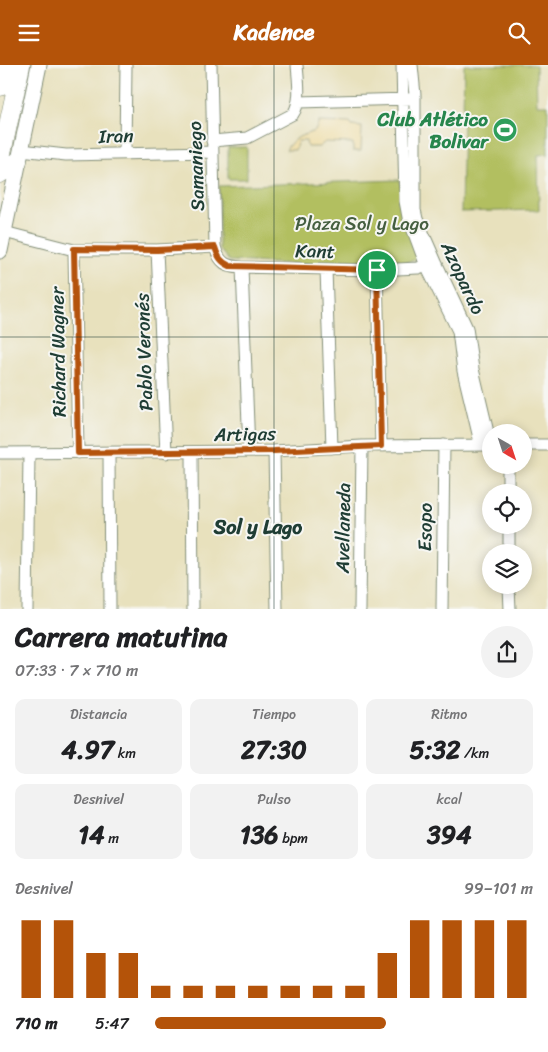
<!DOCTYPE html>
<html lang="es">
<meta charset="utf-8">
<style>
:root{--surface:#fff;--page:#f2f2f2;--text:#202124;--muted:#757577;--accent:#b45309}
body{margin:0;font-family:Sriracha,sans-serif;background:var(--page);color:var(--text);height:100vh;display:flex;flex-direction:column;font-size:19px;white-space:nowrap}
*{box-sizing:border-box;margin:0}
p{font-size:16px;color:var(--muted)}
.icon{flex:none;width:28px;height:28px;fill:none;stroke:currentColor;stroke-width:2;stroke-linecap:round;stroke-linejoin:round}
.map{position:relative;height:544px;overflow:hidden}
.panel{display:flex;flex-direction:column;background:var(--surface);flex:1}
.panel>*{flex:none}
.needle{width:32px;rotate:141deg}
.controls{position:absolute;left:482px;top:359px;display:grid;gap:10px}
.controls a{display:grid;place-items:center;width:50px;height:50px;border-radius:50%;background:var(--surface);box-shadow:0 2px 12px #0003;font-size:25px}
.pin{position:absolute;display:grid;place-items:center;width:42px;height:42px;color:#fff;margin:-21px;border:2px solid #fff;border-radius:50%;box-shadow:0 1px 5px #0007}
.round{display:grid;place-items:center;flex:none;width:52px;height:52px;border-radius:26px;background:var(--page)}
.summary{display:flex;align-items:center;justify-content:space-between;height:85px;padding:0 15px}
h1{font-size:28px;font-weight:700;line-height:38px}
.metrics{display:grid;grid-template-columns:repeat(3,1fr);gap:8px;height:85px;padding:5px 15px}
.metrics div{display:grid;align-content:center;border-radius:10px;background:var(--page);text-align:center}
.metrics b{font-size:25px;font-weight:700}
.metrics small{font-size:14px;font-weight:400}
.metrics p{font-size:14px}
.chart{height:140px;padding:10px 15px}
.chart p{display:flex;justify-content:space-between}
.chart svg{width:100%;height:90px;margin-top:5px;stroke:var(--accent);stroke-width:6}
ul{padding:0 15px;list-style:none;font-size:16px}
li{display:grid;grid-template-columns:80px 60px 1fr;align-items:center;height:38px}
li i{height:12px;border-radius:6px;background:var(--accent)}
header{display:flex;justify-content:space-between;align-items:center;height:65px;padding:0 15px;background:var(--accent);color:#fff;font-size:22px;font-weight:700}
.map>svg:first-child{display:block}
</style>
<header><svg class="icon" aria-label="menu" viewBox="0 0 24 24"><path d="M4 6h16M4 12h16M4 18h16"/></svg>Kadence<svg class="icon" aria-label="search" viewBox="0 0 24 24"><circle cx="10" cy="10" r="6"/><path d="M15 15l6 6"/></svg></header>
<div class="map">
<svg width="548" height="545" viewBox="0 0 548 545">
<rect width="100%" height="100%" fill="#f6f6f2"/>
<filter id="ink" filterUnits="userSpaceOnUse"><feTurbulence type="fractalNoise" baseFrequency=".02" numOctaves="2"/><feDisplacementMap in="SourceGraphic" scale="10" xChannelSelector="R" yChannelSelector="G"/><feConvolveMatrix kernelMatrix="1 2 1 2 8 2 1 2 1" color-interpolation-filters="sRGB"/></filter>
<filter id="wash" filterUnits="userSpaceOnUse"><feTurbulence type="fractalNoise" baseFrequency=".0096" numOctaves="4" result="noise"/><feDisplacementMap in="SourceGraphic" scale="20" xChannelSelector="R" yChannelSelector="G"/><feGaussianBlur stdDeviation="1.12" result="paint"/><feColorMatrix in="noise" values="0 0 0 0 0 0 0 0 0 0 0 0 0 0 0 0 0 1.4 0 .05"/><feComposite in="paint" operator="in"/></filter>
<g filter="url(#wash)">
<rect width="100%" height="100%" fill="#e8e1bd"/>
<path fill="#b2bf61" stroke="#687e4a" d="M464,0h72l1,40h11v49l-10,1 1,55 -78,2z
M228,82h19v32h-19z
M399,115l20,78c-19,14 -158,4 -190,3l-10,-12v-63z"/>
<path fill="#eeda9e" stroke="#868c69" d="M319,57l31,1 2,3 10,1 -1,24h-8v-8l-28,-1 -6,5h-12l-1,-6h-8l-3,9h-9c6,-12 17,-15 29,-19z"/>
</g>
<g filter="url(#ink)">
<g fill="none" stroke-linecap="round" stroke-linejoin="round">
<defs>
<path id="street" d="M211,0l4,182c5,17 11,19 27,20l135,3 41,-2 18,-6
M402,0l3,136 3,16 18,49 32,65 5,40 16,67 -1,7
M412,0l3,30v115l2,9 19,43 31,66 6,41 18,76
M298,37l111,-3
M212,76l35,-3 46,-24c9,-13 5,-34 4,-49
M21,85l45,5 146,-3
M125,88l1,-88
M4,167l70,18h83l58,-3
M74,185l4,203
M157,185l9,203
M242,202l7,184
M326,204l6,179
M377,205l4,176
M524,380h24
M274,386l3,159
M192,387l1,158
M0,388l274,-2 88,-5 129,-1
M109,388l1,157
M508,400v28
M509,460v28
M509,520l1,25
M27,545l2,-156
M360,545l2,-164
M442,545l2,-165"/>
<path id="secondary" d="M0,186l39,-186"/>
<path id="primary" d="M0,22l5,-22
M0,97l21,-97
M0,109l18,-13
M0,161l4,6 -4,2"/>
</defs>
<use href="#street" stroke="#848f78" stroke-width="13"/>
<use href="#secondary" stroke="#848f78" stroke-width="17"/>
<use href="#primary" stroke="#848f78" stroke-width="19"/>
<use href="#street" stroke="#fff" stroke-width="11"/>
<use href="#secondary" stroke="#fff" stroke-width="15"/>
<use href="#primary" stroke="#fff" stroke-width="18"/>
</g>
</g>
<g fill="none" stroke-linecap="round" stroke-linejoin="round" filter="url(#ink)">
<defs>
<path id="route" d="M215,182c3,10 6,15 15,19l147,4 4,176 -107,5 -196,2 -4,-204 83,1z"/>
</defs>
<use href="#route" stroke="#fff" stroke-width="10"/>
<use href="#route" stroke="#b45309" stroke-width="6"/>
</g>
<path fill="none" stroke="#1f3d34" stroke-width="1" stroke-opacity="0.55" d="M274,0v545M0,272h548"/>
<defs>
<symbol id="stadium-disc" viewBox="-11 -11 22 22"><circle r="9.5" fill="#2e9e5b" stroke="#f6f6f2"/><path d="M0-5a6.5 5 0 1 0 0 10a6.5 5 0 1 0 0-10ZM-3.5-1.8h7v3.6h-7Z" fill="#fff"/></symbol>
</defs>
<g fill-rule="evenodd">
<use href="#stadium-disc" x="491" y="51" width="28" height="28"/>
</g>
<g text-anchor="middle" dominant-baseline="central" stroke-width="4" stroke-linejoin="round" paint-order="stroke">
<g font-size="19" font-weight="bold" fill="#27864d" stroke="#f6f6f2" text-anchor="end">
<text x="488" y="54">Club Atlético<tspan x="488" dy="22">Bolivar</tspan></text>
</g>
<g font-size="19" fill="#1f3d34" stroke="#f6f6f2">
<text transform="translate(116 71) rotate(-2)">Iran</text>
<text transform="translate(196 101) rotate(-92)">Samaniego</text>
<text transform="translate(315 186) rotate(1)">Kant</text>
<text transform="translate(463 213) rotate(65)">Azopardo</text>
<text transform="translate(58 287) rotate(-91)">Richard Wagner</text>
<text transform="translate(144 287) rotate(-92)">Pablo Veronés</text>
<text transform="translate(245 369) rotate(-1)">Artigas</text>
<text transform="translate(425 462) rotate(-89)">Esopo</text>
<text transform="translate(343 463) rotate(-89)">Avellaneda</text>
</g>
<g font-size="19" fill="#445e3f" stroke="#f6f6f2">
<text x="362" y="158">Plaza Sol y Lago</text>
</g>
<g font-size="20" font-weight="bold" fill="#1f3d34" stroke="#f6f6f2">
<text x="258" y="462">Sol y Lago</text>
</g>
</g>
</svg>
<div class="controls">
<a><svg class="needle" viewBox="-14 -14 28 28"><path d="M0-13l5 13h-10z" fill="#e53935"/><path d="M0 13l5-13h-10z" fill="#757577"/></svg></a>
<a><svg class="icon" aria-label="locate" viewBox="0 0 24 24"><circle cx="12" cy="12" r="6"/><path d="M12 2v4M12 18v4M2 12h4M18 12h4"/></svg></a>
<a><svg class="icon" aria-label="layers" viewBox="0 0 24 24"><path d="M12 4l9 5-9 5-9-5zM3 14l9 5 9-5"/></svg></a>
</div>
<div class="pin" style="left:377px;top:205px;background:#1e9e55"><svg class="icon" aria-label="arrive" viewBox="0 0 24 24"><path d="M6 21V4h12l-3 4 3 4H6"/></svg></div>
</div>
<section class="panel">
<div class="summary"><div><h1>Carrera matutina</h1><p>07:33 · 7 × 710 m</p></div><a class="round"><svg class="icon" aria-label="share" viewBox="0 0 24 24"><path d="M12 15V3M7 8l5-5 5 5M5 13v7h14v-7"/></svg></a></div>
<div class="metrics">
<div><p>Distancia</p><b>4.97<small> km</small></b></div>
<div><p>Tiempo</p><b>27:30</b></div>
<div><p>Ritmo</p><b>5:32<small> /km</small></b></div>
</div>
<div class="metrics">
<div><p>Desnivel</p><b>14<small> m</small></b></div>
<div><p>Pulso</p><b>136<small> bpm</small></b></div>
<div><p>kcal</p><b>394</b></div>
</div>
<div class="chart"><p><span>Desnivel</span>99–101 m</p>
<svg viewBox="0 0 160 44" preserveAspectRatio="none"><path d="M5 44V6M15 44V6M25 44V22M35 44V22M45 44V38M55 44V38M65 44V38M75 44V38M85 44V38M95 44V38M105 44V38M115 44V22M125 44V6M135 44V6M145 44V6M155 44V6"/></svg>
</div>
<ul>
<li><b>710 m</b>5:47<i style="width:61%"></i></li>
</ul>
</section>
